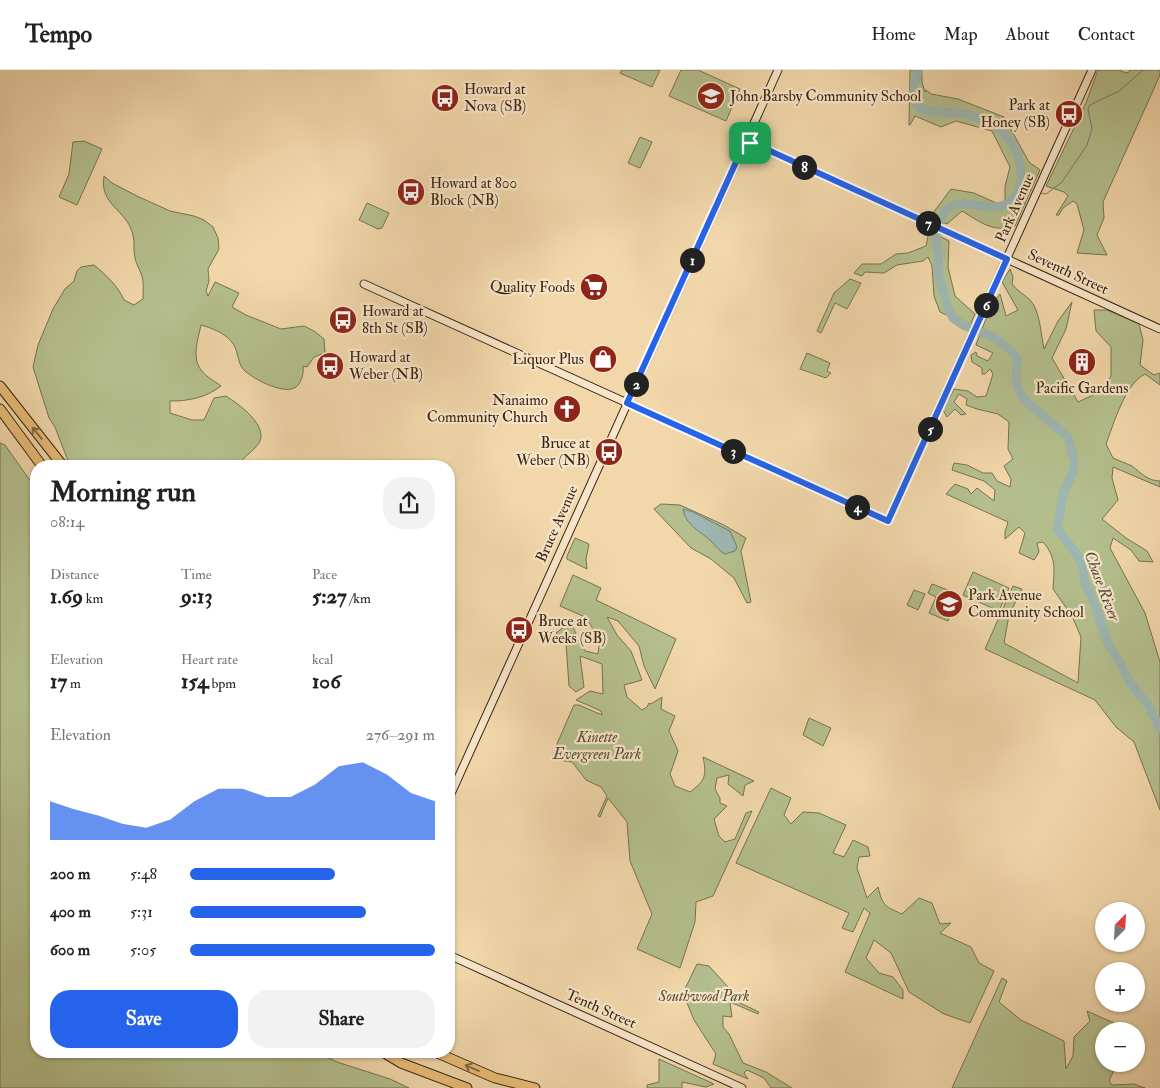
<!DOCTYPE html>
<meta charset="utf-8">
<style>
:root{--surface:#fff;--page:#f2f2f2;--text:#222;--muted:#767676;--line:#e0e0e0;--accent:#2563eb}
body{margin:0;font-family:"IM FELL Double Pica",serif;background:var(--page);color:var(--text);height:100vh;display:flex;flex-direction:column;font-size:19px;white-space:nowrap}
*{box-sizing:border-box;margin:0}
p{font-size:16px;color:var(--muted)}
.icon{flex:none;width:28px;height:28px;fill:none;stroke:currentColor;stroke-width:2;stroke-linecap:round;stroke-linejoin:round}
.map{position:relative;flex:1;overflow:hidden}
.details{position:absolute;left:30px;top:390px;width:425px;height:598px;display:flex;flex-direction:column;background:var(--surface);border-radius:20px;box-shadow:0 1px 4px #0004}
.details>*{flex:none}
.needle{width:32px;rotate:24deg}
.buttons{position:absolute;left:1095px;top:832px;display:grid;gap:10px}
.buttons a{display:grid;place-items:center;width:50px;height:50px;border-radius:50%;background:var(--surface);box-shadow:0 1px 4px #0004;font-size:25px}
.pin{position:absolute;display:grid;place-items:center;width:42px;height:42px;color:#fff;margin:-21px;border-radius:10px;box-shadow:0 2px 8px #0006}
.km{position:absolute;width:25px;height:25px;margin:-12px;border-radius:50%;background:#222;color:#fff;font-size:14px;line-height:25px;text-align:center}
.round{display:grid;place-items:center;flex:none;width:52px;height:52px;border-radius:20px;background:var(--page)}
.overview{display:flex;align-items:center;justify-content:space-between;height:85px;padding:0 20px}
h1{font-size:28px;font-weight:700;line-height:38px}
.figures{display:grid;grid-template-columns:repeat(3,1fr);gap:8px;height:85px;padding:5px 20px}
.figures div{display:grid;align-content:center}
.figures b{font-size:21px;font-weight:700}
.figures small{font-size:14px;font-weight:400}
.figures p{font-size:14px}
.chart{height:140px;padding:10px 20px}
.chart p{display:flex;justify-content:space-between}
.chart svg{width:100%;height:90px;margin-top:5px;fill:var(--accent);opacity:.7}
.primary-button{display:flex;gap:10px;margin-top:auto;padding:10px 20px}
.primary-button a{flex:1;height:58px;border-radius:20px;background:var(--accent);color:#fff;font-size:20px;font-weight:700;line-height:58px;text-align:center}
.primary-button a+a{background:var(--page);color:var(--text)}
ul{padding:0 20px;list-style:none;font-size:16px}
li{display:grid;grid-template-columns:80px 60px 1fr;align-items:center;height:38px}
li i{height:12px;border-radius:6px;background:var(--accent)}
header{display:flex;align-items:center;gap:30px;box-sizing:border-box;height:70px;padding:0 25px;background:var(--surface);border-bottom:1px solid var(--line)}
header strong{font-size:24px}
nav{display:flex;gap:28px;margin-inline-start:auto;font-size:18px}
.map>svg:first-child{display:block}
</style>
<header>
<strong>Tempo</strong>
<nav><a>Home</a><a>Map</a><a>About</a><a>Contact</a></nav>
</header>
<div class="map">
<svg width="1160" height="1018" viewBox="0 0 1160 1018">
<rect width="100%" height="100%" fill="#f1d7aa"/>
<filter id="stains"><feTurbulence type="fractalNoise" baseFrequency=".004" numOctaves="4"/><feColorMatrix values="0 0 0 0 .2 0 0 0 0 .09 0 0 0 0 .02 0 0 0 .5 -.17"/></filter>
<radialGradient id="worn" r=".72"><stop offset=".6" stop-color="#630" stop-opacity="0"/><stop offset="1" stop-color="#630" stop-opacity=".3"/></radialGradient>
<path fill="#b4bf8d" stroke="#787251" d="M622,0h38l-8,17 -32,-14z
M681,0h17l42,19 -14,32 -57,-25z
M910,0h12v12l3,10 1,-2 5,4 27,5 46,18 25,45 11,8 -25,56c-22,7 -35,-4 -53,-15l-15,13 -17,-7 21,-28 23,4 31,14v-21l5,-19 -18,-36 -36,-10 -15,6 -26,-11 -5,9h-1z
M1098,0h21l7,3 3,-1 1,-2h30v5l-57,127 1,16 -7,17 10,20 -30,-2 7,-23 -7,-26 -4,-3 -10,7 -4,7h-3l12,-19 -4,-4 -18,-6 40,-83z
M640,67l12,5 -12,26 -12,-5z
M84,71l18,8 -25,56 -18,-8 10,-23 4,-32z
M104,106l8,7 25,13 33,15 24,5 10,4 9,7 5,11 1,11 -11,20 1,12 -3,10 2,5 7,-14 24,11 -7,14 14,8 35,14 23,-3 10,5 10,8 1,14 -11,4 -7,10 -4,-1c1,7 -1,14 -5,19 -9,13 -46,-6 -55,-16 -6,-7 -4,-19 -12,-28 -7,-8 -19,-13 -30,-16 -3,15 -10,34 1,46 4,6 13,10 19,15 -16,12 -32,15 -51,15v12l22,7h12l10,-22 12,-2c13,8 43,30 33,47 -6,9 -16,14 -22,23h-167l-15,-39 -6,-9 -16,-51 5,-22 15,-36 12,-20 9,-8 3,-10 4,-4 13,-2c12,10 24,21 30,35l10,5 9,-6c0,-7 1,-16 -1,-23 -2,-6 -6,-12 -7,-18 -2,-8 0,-16 -2,-23 -6,-26 -34,-29 -29,-59z
M367,133l22,10 -7,15 -4,1 -19,-9z
M929,161l20,10 -1,26 7,29 20,18 -5,11 -30,-13 -6,-16 -2,-30 -4,-9 -5,4 -26,4 -13,8 -19,-1 -3,4 -8,-3 8,-9h19l15,-10 12,-1 18,-7z
M1010,199l3,8 -1,7c5,7 12,10 18,16 10,10 11,35 14,49l14,-28 14,-19 -6,27 -14,29 26,44 22,-10 11,-16v-29l-15,-16 -2,-21h13l32,14 4,16 -3,25 14,10 6,-2v12l-15,-11c-20,10 -31,49 -39,70l7,14c6,3 13,5 19,8 9,7 16,15 28,15v6l-47,-20 -1,11 6,22 -16,19 24,19 21,13 6,11 -14,-1 -8,-11 -18,-12 -3,10 35,65 15,49v148l-26,-68 -18,-15 -21,-27 -110,-51 28,-63 9,3 -13,26 -5,28 74,40 3,-46 -9,-21 -19,-27c1,-19 4,-31 -10,-47l-6,1 2,9 -5,8 -15,-7 6,-20 -6,-6 -14,12v-7l3,-10 -62,-28 9,-10 13,5 3,5 6,-6 17,13 1,-11 -11,-9 -32,-11 2,-7 13,2 16,8h9l5,8 13,6 1,-8 -7,-13 9,-7 -5,-10 1,-27 -11,-8 -21,-5 -11,-4 1,-6 -8,-5 -5,8 12,12 -5,1 -6,-6 -8,8 -4,-7 11,-21 14,2 9,6 9,-1 7,-22 -3,-5 -5,5h-3v-6l-10,-6 -1,-7 5,-3 1,4 11,5 5,-8 -17,-8 15,-40 9,-11 6,22 12,-6 -16,-28z
M850,209l11,4 -14,26 -12,-6 -14,30 -4,-2 17,-38z
M807,283l23,10 -3,8 4,2 -5,5 -26,-9z
M0,373l5,2 31,44v562h278l23,11 53,17 19,9h-409z
M661,434l19,1 44,20 22,13 -5,13 10,51 -4,1 -13,-25 -23,-19 -20,-11 -37,-39z
M575,468l14,6 -3,15 1,10 -20,-10v-3z
M973,502l36,16 -10,23 -36,-16z
M573,505l28,13 -5,12 80,39 -21,50 -11,-23 -5,-20 -21,-25 -11,-4 10,18 14,16 11,29 -18,5 3,12 15,13 5,-3 2,-4 2,1 11,-7 -1,12 14,7 -6,15 9,20 -8,23 5,12 15,6c15,-11 17,-16 13,-35l51,24 -9,4 -2,11 -15,-12 1,-9 -12,3 -2,11 5,9v5l7,3 -13,13 5,17 6,6 10,-3 11,-26 6,-2 -39,85 -17,6 -1,20 -15,46 -43,-19 15,-35 -22,-53 -3,-39 -19,-24 -8,19 -2,-1 9,-20 -6,-9 -15,-7 -14,-18 -20,-3 4,-13 18,-41h5l23,10 -1,-4 -25,-11 14,-9 13,3 -1,-30 -22,-8 4,31 -8,5 -7,-6 -3,-43 -10,-10 14,-11 6,11 -8,3 12,6 5,9 13,3 2,-15 -15,-22 -25,-11z
M932,514l21,8 -3,7 6,3 -8,19 -19,-8 7,-16 -8,-4z
M914,520l11,4 -7,16 -11,-5z
M809,648l22,10 -8,18 -20,-11z
M771,718l20,10 -7,17 7,9 12,-12 16,1 27,12 -13,28 11,4 9,-17 15,7 2,9 -11,1 -2,11 10,30 11,-11c5,19 6,19 24,27l17,-16 13,5 8,21 11,-1 -11,10 31,14 8,16 15,8 -24,52 -26,-9 -35,-22 -18,-39 -17,-13 -8,18 13,15 14,4 10,13v9l-58,-27 25,-59 -6,-5 -11,24 -11,-4 7,-15 -113,-50z
M697,894l12,2 19,21 2,11 29,14 -1,2 -28,-12 2,15 -9,-1v11l6,7 14,29 23,9 26,16h-21l-7,-10 -17,-8 -3,3 4,6 -35,-15 3,-10 -22,-34 -11,-27z
M1002,908l5,3 -8,21 22,18 43,21 2,28 7,-13 1,-19 16,-16 -3,-10 45,20h-28v33h13l-8,17 3,4 22,-1 11,4h-193z
M659,989l55,25 -8,3 -24,-5v6h-35v-3l12,-3z"/>
<path fill="#9eb7b2" stroke="#777c73" d="M683,439l10,3 37,19 7,16 -2,4 -10,3c-6,-3 -9,-8 -14,-13 -12,-11 -25,-15 -28,-32z"/>
<g fill="none" stroke-linecap="round" stroke-linejoin="round">
<path stroke="#777c73" stroke-width="1" d="M1020,116l11,4
M1040,123l6,1 16,-12 25,-37 5,-16 -4,-20 2,-4 29,-14 24,-21"/>
<path stroke="#9eb7b2" stroke-width="9" d="M918,0c-2,10 -9,29 1,37 9,6 24,5 34,6 36,2 68,24 68,63 0,11 -3,21 -12,27 -17,9 -33,0 -49,1 -6,0 -10,3 -14,6l-7,14 -3,14 3,27 -1,8 10,35 5,10 10,7 31,12 17,14 6,7 -1,24 7,17 44,37 3,8 4,17 -1,12 -9,18 -7,37 21,28 4,11 3,16 10,22 13,39 11,17 11,22 17,20 13,26"/>
<defs>
<path id="secondary" d="M746,70l414,189
M364,214l524,237 204,-451
M449,728l329,-728
M449,885l293,133"/>
<path id="highway" d="M0,316l63,80
M0,339l42,57
M381,981l20,12 66,25
M433,981l62,27 40,10"/>
</defs>
<use href="#secondary" stroke="#3c2415" stroke-width="9"/>
<use href="#highway" stroke="#3c2415" stroke-width="11"/>
<use href="#secondary" stroke="#f6e5c8" stroke-width="7"/>
<use href="#highway" stroke="#e8bc75" stroke-width="9"/>
</g>
<defs><path id="oneway-shaft" d="M-6 0H5M1.5-3L5.5 0L1.5 3" fill="none" stroke-width="1.6" stroke-linecap="round" stroke-linejoin="round" transform="scale(1.25)"/></defs>
<g stroke="#896840">
<use href="#oneway-shaft" transform="translate(37 363) rotate(-129)"/>
<use href="#oneway-shaft" transform="translate(472 998) rotate(-157)"/>
</g>
<g fill="none" stroke-linecap="round" stroke-linejoin="round">
<defs>
<path id="route" d="M746,70l261,119 -119,262 -261,-118z"/>
</defs>
<use href="#route" stroke="#fff" stroke-width="10"/>
<use href="#route" stroke="#2563eb" stroke-width="6"/>
</g>
<defs>
<symbol id="school-disc" viewBox="-11 -11 22 22"><circle r="9.5" fill="#8f2418" stroke="#f6e5c8"/><path d="M0-5L7-2L0 1L-7-2ZM-4 1L0 2.5L4 1V4Q0 6-4 4Z" fill="#fff"/></symbol>
<symbol id="bus-disc" viewBox="-11 -11 22 22"><circle r="9.5" fill="#8f2418" stroke="#f6e5c8"/><path d="M-5-6H5V4H4V6H2V4H-2V6H-4V4H-5ZM-3.5-4V0h7V-4ZM-3.5 1.2v1.5H-2V1.2ZM2 1.2v1.5H3.5V1.2Z" fill="#fff"/></symbol>
<symbol id="supermarket-disc" viewBox="-11 -11 22 22"><circle r="9.5" fill="#8f2418" stroke="#f6e5c8"/><path d="M-6-5.5h2.5l.6 2H6L4.5 2H-2.5L-4.4-4H-6ZM-1.5 3.2a1.3 1.3 0 1 0 .1 0ZM3 3.2a1.3 1.3 0 1 0 .1 0Z" fill="#fff"/></symbol>
<symbol id="shop-disc" viewBox="-11 -11 22 22"><circle r="9.5" fill="#8f2418" stroke="#f6e5c8"/><path d="M-5-2.5h2.3a2.7 3.5 0 0 1 5.4 0H5L5.5 6h-11ZM-1.5-2.5h3a1.5 2.3 0 0 0-3 0Z" fill="#fff"/></symbol>
<symbol id="building-disc" viewBox="-11 -11 22 22"><circle r="9.5" fill="#8f2418" stroke="#f6e5c8"/><path d="M-4-6H4V6H1V3H-1V6H-4ZM-2.5-4.3h1.7v1.8h-1.7ZM.8-4.3h1.7v1.8H.8ZM-2.5-1h1.7V.8h-1.7ZM.8-1h1.7V.8H.8Z" fill="#fff"/></symbol>
<symbol id="church-disc" viewBox="-11 -11 22 22"><circle r="9.5" fill="#8f2418" stroke="#f6e5c8"/><path d="M-1.2-6h2.4v3.5h3.3v2.4h-3.3V6h-2.4V-.1h-3.3v-2.4h3.3Z" fill="#fff"/></symbol>
</defs>
<g fill-rule="evenodd">
<use href="#school-disc" x="695" y="10" width="32" height="32"/>
<use href="#bus-disc" x="429" y="12" width="32" height="32"/>
<use href="#bus-disc" x="1053" y="28" width="32" height="32"/>
<use href="#bus-disc" x="395" y="106" width="32" height="32"/>
<use href="#supermarket-disc" x="578" y="201" width="32" height="32"/>
<use href="#bus-disc" x="327" y="234" width="32" height="32"/>
<use href="#shop-disc" x="587" y="273" width="32" height="32"/>
<use href="#building-disc" x="1066" y="276" width="32" height="32"/>
<use href="#bus-disc" x="314" y="280" width="32" height="32"/>
<use href="#church-disc" x="551" y="323" width="32" height="32"/>
<use href="#bus-disc" x="593" y="366" width="32" height="32"/>
<use href="#school-disc" x="933" y="518" width="32" height="32"/>
<use href="#bus-disc" x="503" y="544" width="32" height="32"/>
</g>
<g text-anchor="middle" dominant-baseline="central" stroke-width="4.5" stroke-linejoin="round" paint-order="stroke">
<g font-size="15" fill="#3c2415" stroke="#f6e5c8" text-anchor="start">
<text x="464" y="19">Howard at<tspan x="464" dy="17">Nova (SB)</tspan></text>
<text x="730" y="26">John Barsby Community School</text>
<text x="1050" y="35" text-anchor="end">Park at<tspan x="1050" dy="17">Honey (SB)</tspan></text>
<text x="430" y="113">Howard at 800<tspan x="430" dy="17">Block (NB)</tspan></text>
<text x="575" y="217" text-anchor="end">Quality Foods</text>
<text x="362" y="241">Howard at<tspan x="362" dy="17">8th St (SB)</tspan></text>
<text x="349" y="287">Howard at<tspan x="349" dy="17">Weber (NB)</tspan></text>
<text x="584" y="289" text-anchor="end">Liquor Plus</text>
<text x="1082" y="318" text-anchor="middle">Pacific Gardens</text>
<text x="548" y="330" text-anchor="end">Nanaimo<tspan x="548" dy="17">Community Church</tspan></text>
<text x="590" y="373" text-anchor="end">Bruce at<tspan x="590" dy="17">Weber (NB)</tspan></text>
<text x="968" y="525">Park Avenue<tspan x="968" dy="17">Community School</tspan></text>
<text x="538" y="551">Bruce at<tspan x="538" dy="17">Weeks (SB)</tspan></text>
</g>
<g font-size="15" fill="#3c2415" stroke="#f6e5c8">
<text transform="translate(1015 138) rotate(-66)">Park Avenue</text>
<text transform="translate(1068 202) rotate(25)">Seventh Street</text>
<text transform="translate(557 454) rotate(-66)">Bruce Avenue</text>
<text transform="translate(601 939) rotate(24)">Tenth Street</text>
</g>
<g font-size="15" font-style="italic" fill="#5a4b33" stroke="#f6e5c8">
<text x="597" y="667">Kinette<tspan x="597" dy="17">Evergreen Park</tspan></text>
<text x="704" y="926">Southwood Park</text>
</g>
<g font-size="16" font-style="italic" fill="#54493c" stroke="#f6e5c8">
<text transform="translate(1102 516) rotate(69)">Chase River</text>
</g>
</g>
<rect width="100%" height="100%" filter="url(#stains)"/>
<rect width="100%" height="100%" fill="url(#worn)"/>
</svg>
<div class="buttons">
<a><svg class="needle" viewBox="-14 -14 28 28"><path d="M0-13l5 13h-10z" fill="#e53935"/><path d="M0 13l5-13h-10z" fill="#767676"/></svg></a>
<a>+</a>
<a>−</a>
</div>
<div class="pin" style="left:750px;top:73px;background:#1e9e55"><svg class="icon" aria-label="arrive" viewBox="0 0 24 24"><path d="M6 21V4h12l-3 4 3 4H6"/></svg></div>
<b class="km" style="left:692px;top:190px">1</b>
<b class="km" style="left:636px;top:314px">2</b>
<b class="km" style="left:733px;top:381px">3</b>
<b class="km" style="left:857px;top:437px">4</b>
<b class="km" style="left:930px;top:359px">5</b>
<b class="km" style="left:986px;top:235px">6</b>
<b class="km" style="left:928px;top:153px">7</b>
<b class="km" style="left:804px;top:97px">8</b>
<section class="details">
<div class="overview"><div><h1>Morning run</h1><p>08:14</p></div><a class="round"><svg class="icon" aria-label="share" viewBox="0 0 24 24"><path d="M12 15V3M7 8l5-5 5 5M5 13v7h14v-7"/></svg></a></div>
<div class="figures">
<div><p>Distance</p><b>1.69<small> km</small></b></div>
<div><p>Time</p><b>9:13</b></div>
<div><p>Pace</p><b>5:27<small> /km</small></b></div>
</div>
<div class="figures">
<div><p>Elevation</p><b>17<small> m</small></b></div>
<div><p>Heart rate</p><b>154<small> bpm</small></b></div>
<div><p>kcal</p><b>106</b></div>
</div>
<div class="chart"><p><span>Elevation</span>276–291 m</p>
<svg viewBox="0 0 160 44" preserveAspectRatio="none"><path d="M0 44V25L10 29L20 32L30 36L40 38L50 34L60 25L70 19L80 19L90 23L100 23L110 17L120 8L130 6L140 12L150 21L160 25V44z"/></svg>
</div>
<ul>
<li><b>200 m</b>5:48<i style="width:59%"></i></li>
<li><b>400 m</b>5:31<i style="width:72%"></i></li>
<li><b>600 m</b>5:05<i style="width:100%"></i></li>
</ul>
<div class="primary-button"><a>Save</a><a>Share</a></div>
</section>
</div>
